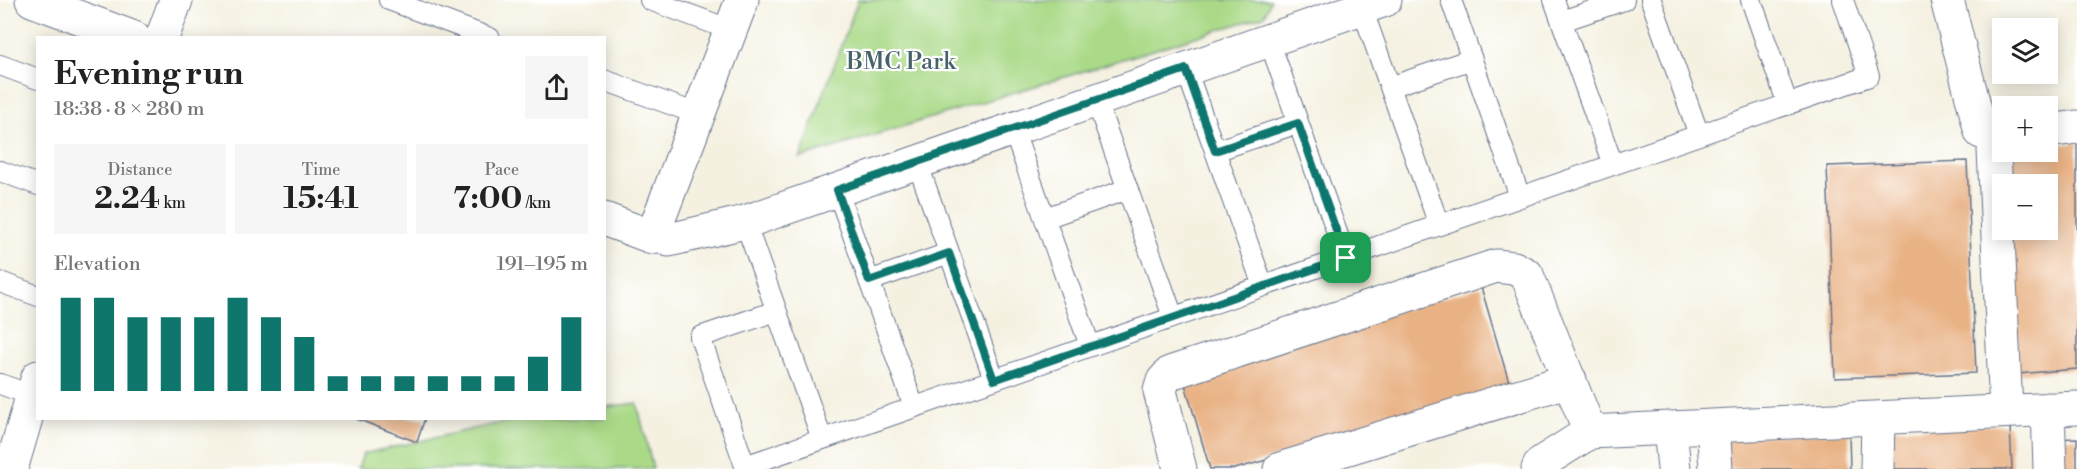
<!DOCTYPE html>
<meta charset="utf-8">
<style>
:root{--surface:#fff;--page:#f6f6f6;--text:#222;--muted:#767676;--accent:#0f766e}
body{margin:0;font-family:"Libre Bodoni",serif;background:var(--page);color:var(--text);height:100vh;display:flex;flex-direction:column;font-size:22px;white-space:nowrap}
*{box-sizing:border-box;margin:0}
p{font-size:20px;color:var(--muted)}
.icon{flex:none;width:33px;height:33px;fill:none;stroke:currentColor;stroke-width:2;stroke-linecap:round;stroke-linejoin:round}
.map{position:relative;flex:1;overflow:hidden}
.panel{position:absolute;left:36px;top:36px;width:570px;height:384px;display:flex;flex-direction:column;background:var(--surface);border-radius:0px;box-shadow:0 3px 15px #0003}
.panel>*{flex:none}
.fabs{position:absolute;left:1992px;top:18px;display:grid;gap:12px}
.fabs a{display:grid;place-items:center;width:66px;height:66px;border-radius:0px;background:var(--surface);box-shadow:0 3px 15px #0003;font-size:30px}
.pin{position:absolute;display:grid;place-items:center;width:51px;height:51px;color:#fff;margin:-26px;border-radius:12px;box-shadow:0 3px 9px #0006}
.round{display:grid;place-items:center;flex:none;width:63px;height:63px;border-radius:0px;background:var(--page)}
.overview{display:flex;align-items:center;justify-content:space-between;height:102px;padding:0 18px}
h1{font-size:33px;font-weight:700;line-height:45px}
.metrics{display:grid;grid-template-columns:repeat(3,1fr);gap:9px;height:102px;padding:6px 18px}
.metrics div{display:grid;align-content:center;border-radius:0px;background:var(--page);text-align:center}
.metrics b{font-size:30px;font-weight:700}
.metrics small{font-size:16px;font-weight:400}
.metrics p{font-size:16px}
.chart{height:168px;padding:12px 18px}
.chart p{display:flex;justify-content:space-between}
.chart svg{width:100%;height:108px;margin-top:6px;stroke:var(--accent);stroke-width:6}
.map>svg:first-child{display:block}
</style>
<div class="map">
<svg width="2077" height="469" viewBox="0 0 2077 469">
<rect width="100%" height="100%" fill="#fff"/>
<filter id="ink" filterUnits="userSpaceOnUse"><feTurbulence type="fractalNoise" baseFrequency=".0167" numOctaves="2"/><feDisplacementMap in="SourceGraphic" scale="12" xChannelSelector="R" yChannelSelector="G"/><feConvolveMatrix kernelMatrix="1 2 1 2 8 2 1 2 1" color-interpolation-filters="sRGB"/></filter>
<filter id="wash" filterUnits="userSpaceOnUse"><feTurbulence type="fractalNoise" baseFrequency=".008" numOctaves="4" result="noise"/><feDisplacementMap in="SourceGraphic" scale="24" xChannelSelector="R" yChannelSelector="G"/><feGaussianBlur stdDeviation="1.35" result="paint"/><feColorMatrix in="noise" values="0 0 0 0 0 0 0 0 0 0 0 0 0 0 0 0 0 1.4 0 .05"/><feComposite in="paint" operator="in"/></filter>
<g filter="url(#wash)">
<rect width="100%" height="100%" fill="#f5f1e1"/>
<path fill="#aada88" stroke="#628473" stroke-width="1.5" d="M858,0h413l-7,16 -464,142z
M637,403l16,66h-295l5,-15 154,-35 87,-1 1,-11z"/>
<g id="blocks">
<path fill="#e9b285" d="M2077,143v226l-60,5 -12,-144h43v-46h-46v-32h46v-6z
M1967,161l9,212 -141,5 -8,-212z
M1481,287l30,102 -276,80h-25l-28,-95z
M354,418h71l-8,24z
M2010,425l2,44h-126l-2,-40z
M1849,433l1,36h-123l-1,-32z
M2077,438v31h-21l-2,-30z"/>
</g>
</g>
<g filter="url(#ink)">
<use href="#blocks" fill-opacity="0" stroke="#67738c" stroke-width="1.5"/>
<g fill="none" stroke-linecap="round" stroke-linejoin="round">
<defs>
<path id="service" d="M389,0l101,38
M650,0l81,30
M1451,0l69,197
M1554,0l59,165
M1651,0l48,135
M1751,0l37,105
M1362,8l77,217
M1562,21l62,-21
M1269,40l77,218
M0,65l38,14
M1186,69l77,217
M604,80l96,35
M1390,87l82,-28
M1096,100l77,217
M1013,129l77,217
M1215,151l83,-28
M917,162l77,217
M0,171l38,14
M837,190l77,217
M1045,218l83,-29
M745,222l77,217
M869,281l80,-28
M0,282l38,14
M776,311l-76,26 45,129 1124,-390 -26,-76
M0,384l31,11"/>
<path id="minor" d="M32,0l102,38
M1947,0l34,132
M162,38l14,-38
M2048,131l29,-4
M2002,139l-4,3 -4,8 12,261
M604,219l48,18 90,-237
M669,240l76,-18 640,-222
M2048,409l2,60
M1713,426l3,43
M1670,428l4,41
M11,469l27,-92
M1180,469l-20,-78 3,-10 7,-8 326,-107 18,2 13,7 63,157
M1280,469l290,-89
M1538,469l3,-6 49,-31 487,-24
M1877,469l1,-51"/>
</defs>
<use href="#service" stroke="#67738c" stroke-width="22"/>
<use href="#minor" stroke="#67738c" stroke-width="35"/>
<use href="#service" stroke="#fff" stroke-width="20"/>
<use href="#minor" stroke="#fff" stroke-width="33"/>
</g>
</g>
<g fill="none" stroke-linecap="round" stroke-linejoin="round" filter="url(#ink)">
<defs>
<path id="route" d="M1186,69l29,82 83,-28 48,135 -352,122 -45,-127 -80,28 -32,-91z"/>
</defs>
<use href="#route" stroke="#fff" stroke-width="12"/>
<use href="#route" stroke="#0f766e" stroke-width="8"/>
</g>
<g text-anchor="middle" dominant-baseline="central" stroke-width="4.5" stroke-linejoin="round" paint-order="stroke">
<g font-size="24" fill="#46626b" stroke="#fff">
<text x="901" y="62">BMC Park</text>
</g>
</g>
</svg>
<div class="fabs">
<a><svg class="icon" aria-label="layers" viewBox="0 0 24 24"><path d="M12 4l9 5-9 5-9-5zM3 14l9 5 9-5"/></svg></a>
<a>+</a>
<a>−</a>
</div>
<div class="pin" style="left:1346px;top:258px;background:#1e9e55"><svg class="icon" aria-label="arrive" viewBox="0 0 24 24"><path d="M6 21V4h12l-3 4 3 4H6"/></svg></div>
<section class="panel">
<div class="overview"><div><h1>Evening run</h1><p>18:38 · 8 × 280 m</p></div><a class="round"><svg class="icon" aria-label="share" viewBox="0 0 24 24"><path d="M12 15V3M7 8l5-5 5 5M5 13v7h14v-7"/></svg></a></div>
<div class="metrics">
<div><p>Distance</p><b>2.24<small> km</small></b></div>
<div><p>Time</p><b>15:41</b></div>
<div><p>Pace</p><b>7:00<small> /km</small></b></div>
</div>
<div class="chart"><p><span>Elevation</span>191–195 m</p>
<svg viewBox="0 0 160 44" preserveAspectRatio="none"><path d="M5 44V6M15 44V6M25 44V14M35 44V14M45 44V14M55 44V6M65 44V14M75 44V22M85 44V38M95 44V38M105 44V38M115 44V38M125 44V38M135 44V38M145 44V30M155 44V14"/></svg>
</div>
</section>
</div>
